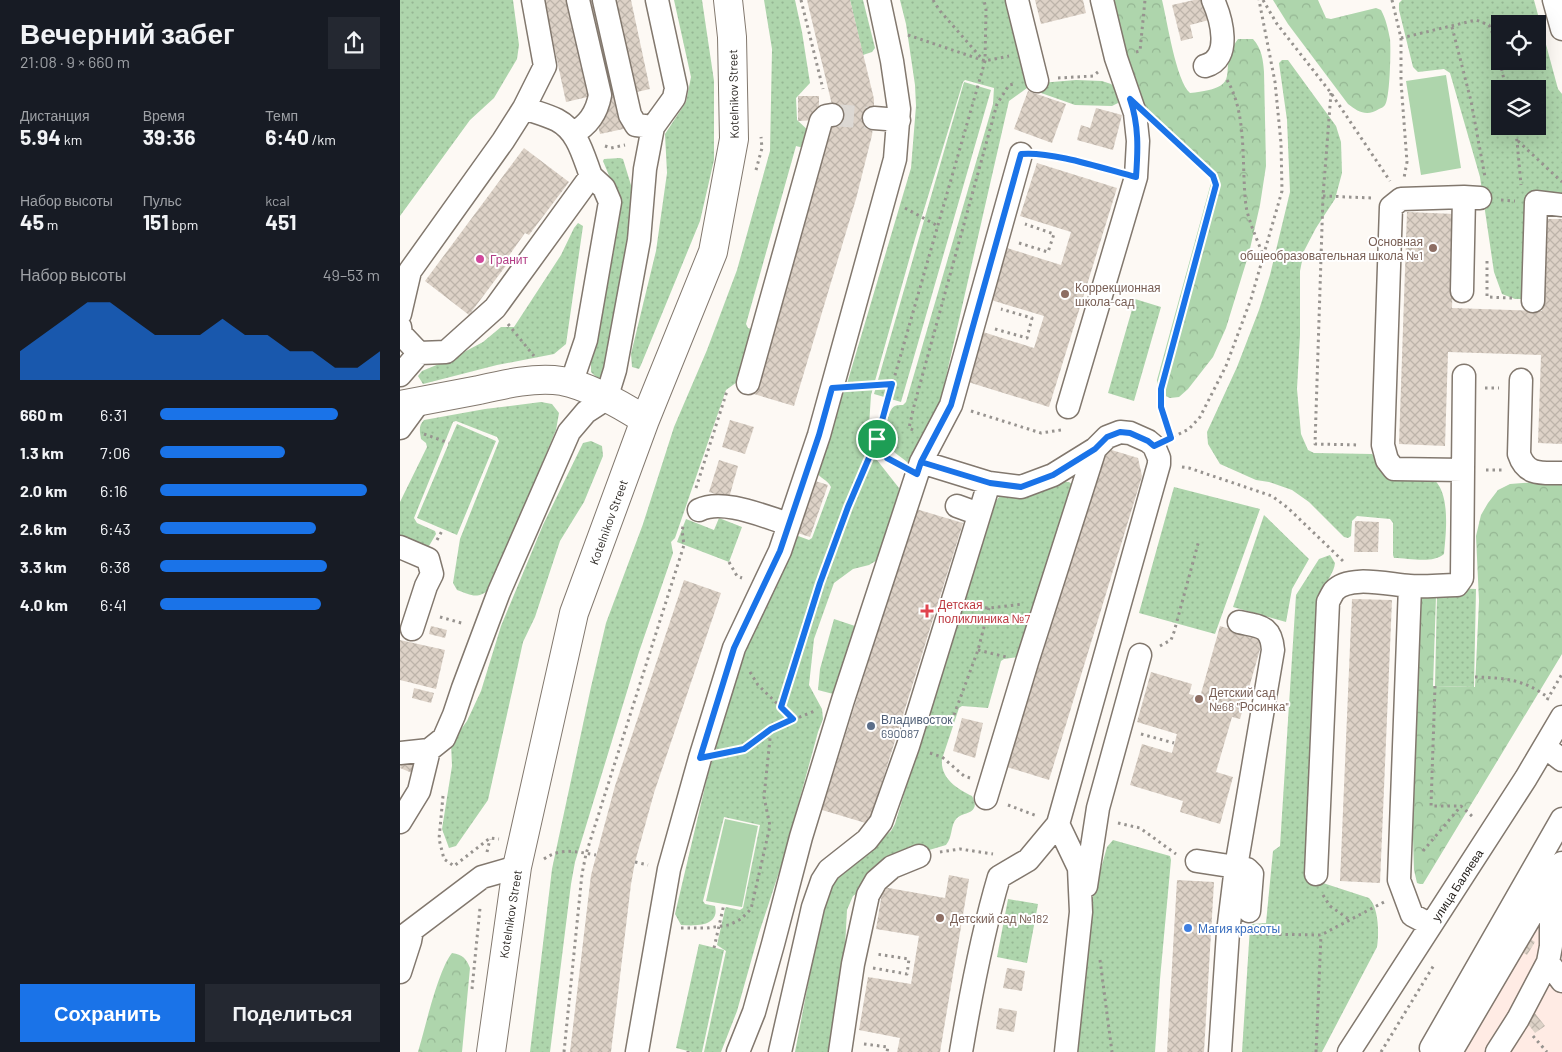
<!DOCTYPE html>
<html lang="ru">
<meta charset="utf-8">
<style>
:root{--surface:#171b24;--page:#242831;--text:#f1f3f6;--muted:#9ea1a6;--accent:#1a73e8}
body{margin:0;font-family:Barlow,sans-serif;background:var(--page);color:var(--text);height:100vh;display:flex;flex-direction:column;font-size:19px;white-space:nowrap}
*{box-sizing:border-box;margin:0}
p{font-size:16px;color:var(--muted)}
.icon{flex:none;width:28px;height:28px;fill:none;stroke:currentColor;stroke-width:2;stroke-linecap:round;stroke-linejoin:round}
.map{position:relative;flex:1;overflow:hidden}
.drawer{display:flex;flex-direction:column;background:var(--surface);width:400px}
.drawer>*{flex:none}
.tools{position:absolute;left:1091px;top:15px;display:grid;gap:10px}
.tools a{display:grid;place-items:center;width:55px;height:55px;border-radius:0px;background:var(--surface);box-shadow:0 5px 20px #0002;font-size:25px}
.pin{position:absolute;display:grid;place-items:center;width:42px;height:42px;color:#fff;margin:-21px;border:2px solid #fff;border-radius:50%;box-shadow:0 1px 5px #0007}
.round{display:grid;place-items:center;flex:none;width:52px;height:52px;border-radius:0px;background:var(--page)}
.summary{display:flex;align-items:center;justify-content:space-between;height:85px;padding:0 20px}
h1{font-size:28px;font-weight:700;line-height:38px}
.metrics{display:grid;grid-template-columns:repeat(3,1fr);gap:8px;height:85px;padding:5px 20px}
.metrics div{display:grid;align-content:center}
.metrics b{font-size:21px;font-weight:700}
.metrics small{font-size:14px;font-weight:400}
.metrics p{font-size:14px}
.chart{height:140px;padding:10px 20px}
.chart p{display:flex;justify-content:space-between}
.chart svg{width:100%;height:90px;margin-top:5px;fill:var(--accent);opacity:.7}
.primary-button{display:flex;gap:10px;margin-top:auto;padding:10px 20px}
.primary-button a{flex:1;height:58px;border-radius:0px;background:var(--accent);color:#fff;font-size:20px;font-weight:700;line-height:58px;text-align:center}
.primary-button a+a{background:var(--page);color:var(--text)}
ul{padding:0 20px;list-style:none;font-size:16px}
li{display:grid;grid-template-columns:80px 60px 1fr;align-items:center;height:38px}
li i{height:12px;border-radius:6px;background:var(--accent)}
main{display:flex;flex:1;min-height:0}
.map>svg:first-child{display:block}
</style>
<main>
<section class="drawer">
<div class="summary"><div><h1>Вечерний забег</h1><p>21:08 · 9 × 660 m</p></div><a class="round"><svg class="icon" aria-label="share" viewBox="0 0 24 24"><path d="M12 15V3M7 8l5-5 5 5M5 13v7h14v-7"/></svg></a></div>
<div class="metrics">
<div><p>Дистанция</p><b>5.94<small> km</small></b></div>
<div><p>Время</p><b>39:36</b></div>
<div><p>Темп</p><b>6:40<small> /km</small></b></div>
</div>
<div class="metrics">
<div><p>Набор высоты</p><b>45<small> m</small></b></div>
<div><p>Пульс</p><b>151<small> bpm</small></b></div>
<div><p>kcal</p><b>451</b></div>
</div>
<div class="chart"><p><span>Набор высоты</span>49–53 m</p>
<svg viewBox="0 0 160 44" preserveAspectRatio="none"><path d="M0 44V30L10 22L20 14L30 6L40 6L50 14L60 22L70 22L80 22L90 14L100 22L110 22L120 30L130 30L140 38L150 38L160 30V44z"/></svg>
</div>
<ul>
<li><b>660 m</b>6:31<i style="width:81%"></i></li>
<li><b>1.3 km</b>7:06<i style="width:57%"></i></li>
<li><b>2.0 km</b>6:16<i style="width:94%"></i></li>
<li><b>2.6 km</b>6:43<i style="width:71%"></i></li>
<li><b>3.3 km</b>6:38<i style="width:76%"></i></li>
<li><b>4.0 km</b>6:41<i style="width:73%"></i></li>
</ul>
<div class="primary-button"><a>Сохранить</a><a>Поделиться</a></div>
</section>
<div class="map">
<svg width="1162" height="1052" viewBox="0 0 1162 1052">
<defs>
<pattern id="grass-dots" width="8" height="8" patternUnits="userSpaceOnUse" patternTransform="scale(1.25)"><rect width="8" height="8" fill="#aed5ac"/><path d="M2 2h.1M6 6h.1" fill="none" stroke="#95b693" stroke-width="1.8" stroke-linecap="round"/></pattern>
<pattern id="forest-crowns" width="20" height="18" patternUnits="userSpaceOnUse" patternTransform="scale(1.25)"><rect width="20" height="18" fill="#aed5ac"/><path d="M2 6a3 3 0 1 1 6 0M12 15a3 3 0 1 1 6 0" fill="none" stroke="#95b693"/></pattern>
<pattern id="building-cross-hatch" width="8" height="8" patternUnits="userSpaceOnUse" patternTransform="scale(1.25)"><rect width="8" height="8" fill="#ddd2c7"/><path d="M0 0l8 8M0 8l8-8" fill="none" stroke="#bdb4aa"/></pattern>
</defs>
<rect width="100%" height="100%" fill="#fdf9f4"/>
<path fill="#ffebe4" d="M1132,924l15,9 15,41v78h-104z"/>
<path fill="url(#grass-dots)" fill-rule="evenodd" d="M0,0h113l6,45 -2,14 -23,39 -24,22 -70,96z
M274,0h28l12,81v79l-14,61 -59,144 -2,4 -7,-2 -1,-13 25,-103 11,-78 -2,-39 21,-32 5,-25z
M364,0h31l7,32 8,51 -14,15 1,22 13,12 -2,17 -12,-3 -50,178 2,4 7,2 -11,47 -18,13 -51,148 -4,4 2,11 -34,99 -64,210 -4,22 -21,168h-20l22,-183 39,-182 15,-64 37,-99 31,-97 33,-77 30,-80 33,-119 2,-102z
M450,0h13l12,48 -3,4 -9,3z
M500,0h110l30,83 36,-3 26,1 9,3 8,6 1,8 -2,5 -6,3 -37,-1 -48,-17 -18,13 -71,311 -24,49 -7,1c-7,-6 -15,-10 -20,-19 -3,-7 0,-34 8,-37 1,-1 6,-1 8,-1l3,-3 87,-298 1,-16 -29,-8 -2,2 -48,157 -44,156 -3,46 5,14 26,33 -1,10 -19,61 -10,6 -16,4 -19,14 -20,56 -5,46 13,24 1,10 -5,13 -35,128 -24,73 -22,78 -16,41h-17l22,-101 -9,-6 8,-36 1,-2 14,3 3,-2 17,-83 -36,-8 -21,84 2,3 10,2c5,21 -20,20 -34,19l-6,-11 33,-140 35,-122 47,-119 19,7 3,-2 19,-51c-4,-8 -11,-8 -15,-16l12,-43 18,-41 65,-219 5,-62 -1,-21 -9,-61z
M1002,0h132l24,89 4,5v106l-23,-3 -13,102h-11l-13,-5 -8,-22 -14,-95 -30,-104 -6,-4 -26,3 -5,-5 -14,-57v-7zM1100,24h38v37h-38zM1100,89h38v37h-38z
M882,60h6l48,66 5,16 1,31 -7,26 -19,29 -12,23 -4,20v64l-3,54 4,45 7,16 6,3 58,1 4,4 56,20c19,13 14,55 12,76 -11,10 -35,4 -50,4l-1,-3v-32l-3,-4 -33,-3 -5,5 -1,15 -3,2 -4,-1 -35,-35 -17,-12 -23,-8 -13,-2 -36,-16 -12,-20 -1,-12 30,-65 22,-57 11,-35 20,-83 -3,-72 -8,-57z
M564,82l27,8 -90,312 -27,-8z
M220,158l3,1 11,36 -6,44 -26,140h-4l-7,-7v-15l26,-162 -14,-34 1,-2z
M178,223l5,3 -17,118 -12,10 -57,11 -74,19 -5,-8 4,-5 29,-12 32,-17 18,-15h13l47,-72 13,-27z
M735,299l26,8 -27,94 -26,-8z
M141,402l11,2 7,9 -3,17 -66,159c-13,11 -19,6 -33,1l-4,-7 7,-44 39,-98 -2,-4 -41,-16 -3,1 -39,96 3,5 18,8 1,3 -7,12 -4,1 -25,-9v-36l27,-55 -1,-4 -5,-4c-1,-7 -3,-13 3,-19l61,-11z
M57,424l39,17 -39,94 -40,-17z
M191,441l11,5 1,10 -19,46 -24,39 -25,76 -12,25 -35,158 -32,46 -7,2 -7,-19 10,-63 -1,-23 16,-22 14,-30 20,-65 42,-101 40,-82z
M657,482h12l4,3 -55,172 -14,2 -3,2 -13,47 -26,-2 -3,2 -17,51c-2,19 15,30 30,37 2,4 4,8 2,12 -3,6 -12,5 -17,10 -7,7 -4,19 -11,27l-27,8 -66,43 -6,14 -4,73 -10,69h-38l29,-151c13,-31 42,-49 67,-70l4,-7 80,-266 21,-57 4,-5 25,-1z
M774,487l86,22 -45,125 -76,-21z
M864,515l45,44 -17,30 -6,33 -53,-15z
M319,518l23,9 -13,35 -52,-20 9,-23 28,11z
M930,555l5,8c-1,10 -9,18 -12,28l-9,286 9,6 46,15c10,10 10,36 8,49l-55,105h-80l8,-125 2,-3 14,-1 7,-72 7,-5 16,-251 23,-36z
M1051,588l25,1 -2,98 -39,-1 2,-91z
M434,619l24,8 -21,68 -19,-5 2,-21z
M713,840l57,16 1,4 -11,119 -5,73h-78l10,-134 20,-71z
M608,899l30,5 -11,59 -30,-6z
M299,944l25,6 -22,102h-10l-16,-4z"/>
<path fill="url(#forest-crowns)" d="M710,0h52c5,20 14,81 28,93 59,-6 24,-22 48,-54h15c9,10 10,21 11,33l2,94 -6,39 -11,48 -23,75 -13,29 -25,32 -9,8 -9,1 -11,-5 -2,-13 54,-197 -2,-9 -11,-12 -57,-54z
M873,0h45l8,18 5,1 45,-11 5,2c5,9 7,19 9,29 1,10 0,60 -5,66 -1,2 -4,3 -6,4 -12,8 -21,3 -31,-5l-60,-80z
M1162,480v174l-139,230h-3l-3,-1 -3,-13 -2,-63 7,-211h17l-3,90 42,1 4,-86 -3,-65 5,-21 7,-12 10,-13 12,-6z
M52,953c11,2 14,5 18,15l-8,84h-44c7,-23 20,-82 34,-99z"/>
<path fill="#aed5ac" d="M1046,75l15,93 -40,7 -15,-94z
M325,819l33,7 -16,81 -36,-6z"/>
<path fill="url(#building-cross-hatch)" d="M144,0h56l28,128 -28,6 -8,-38 -26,6z
M208,0h23l19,89 -22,5z
M407,0h43l24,99v19l-2,17 -16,64 -62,207 -40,-12 76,-269 2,-20z
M635,0h48l3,13 -45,11z
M794,0h10l5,20 -19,5 3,13 -12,3 -9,-36z
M628,91l38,13 -14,39 -38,-14z
M398,96h21v24l-21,1z
M696,108l26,7 -9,35 -36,-10 4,-15 9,3z
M124,148l45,34 -40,53 -4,-2 -17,24 3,2 -42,56 -44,-34z
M637,163l80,25 -68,219 -81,-25 15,-50 51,16 10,-32 -53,-16 16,-52 54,17 10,-33 -51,-16z
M1007,212l48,2 -3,94 90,3 3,-92h17v225l-24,-1 3,-88 -93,-3 -3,94 -46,-2z
M330,420l24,7 -9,27 -23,-7z
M705,448l33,10 4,18 -93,304 -42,-13z
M319,460l19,6 -9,32 -20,-6z
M409,479l19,6 -18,52 -19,-6z
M516,509l47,14 -94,301 -47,-14z
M955,521l24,1 -1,30h-24z
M284,580l37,13 -67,200 -19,69 -4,22 -20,168h-41l21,-177 24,-89z
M952,599l40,1 -12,283 -40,-2z
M31,626l16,4 -2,8 -16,-4z
M820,626l43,13 -23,80 -8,-2 -16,55 17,5 -13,47 -40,-12 3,-11 -53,-16 12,-41 30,9 5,-19 -40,-12 14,-50 41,12 -3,10 11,3z
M0,640l45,10 -9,39 -36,-9z
M14,688l20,5 -3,10 -19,-5z
M562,718l21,5 -8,35 -22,-7z
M2,760l13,6 -3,7 -12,-5z
M549,875l20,4 -29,173h-43l3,-14 -41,-8 9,-53 43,7 8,-48 -43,-7 7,-42 62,11z
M777,880l37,2 -10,170h-37z
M1126,936l9,6 -8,13 -9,-6z
M607,968l18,3 -3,20 -19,-3z
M599,1008l18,3 -3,21 -18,-3z
M1134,1012l11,14 -10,7 -11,-14z"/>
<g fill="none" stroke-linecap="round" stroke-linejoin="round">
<path stroke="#dcd8d3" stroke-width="22" stroke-dasharray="22 11" stroke-linecap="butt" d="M432,115l42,3"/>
<defs>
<path id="minor" d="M204,0l26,115 6,10 17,2
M617,0l20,81
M1154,0l8,29
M805,66c28,-7 16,-48 8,-66
M124,108l21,-42 -12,-66
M474,118l25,2
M173,133c15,-7 24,-21 27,-38l-22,-95
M621,154l-70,251 -30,57 68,21 32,4 32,-12 42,-26 12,-12 13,-5 10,1 18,8 6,5 5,12v6l-101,360 21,44 2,44 -15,140
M1062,291l2,-94
M1133,301l3,-99 26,3
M0,314l10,-43 93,-130 21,-33c11,4 23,7 33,12 21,11 26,35 34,56
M0,327l1,7 18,19
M0,375l19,-22 27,-1 49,-44 96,-132 13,12 6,14 -24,138 -15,44
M1121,380l-2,74c7,22 23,19 43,19
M348,383l73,-262 5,-5 6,-1
M668,407l68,-230 2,-36 -3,-28 -19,-55 -14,-58
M0,428l19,-26
M1063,470l1,-94
M557,506l22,8
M299,510c24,-12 66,7 90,14
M0,547l28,12 4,15 -6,12 -14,43
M1010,586l-11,294 13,35 19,10
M839,622c21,5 32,3 34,28l-37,217 11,2 5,5 -3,37
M1145,747l17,13
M0,753l29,-3 15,-12 10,-23 9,-27 36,-96 70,-160 17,-20 20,-13 9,-29 24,-130 6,-71 8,-42 21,-29 2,-10 -19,-88
M586,798l41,-136 68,-213
M0,822l19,-31 10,-41
M797,861l39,6 -8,65 -8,120
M916,874l12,-272c2,-4 4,-8 6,-11 15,-17 56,-6 76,-5 16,1 31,-1 47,-1l5,-7 1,-108 -69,-1 -7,-9 -4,-15 8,-238 10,-8 63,-2 16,1
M1162,885l-7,16 -4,20v25l-3,16 14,19
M686,886l12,-78 42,-153
M0,939l82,-62 35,-10
M0,972l10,-31 2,-11
M1031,1048l131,-229
M237,1052l32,-183 31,-111 34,-110 46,-97 39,-116 76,-276 4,-50 -7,-48 -13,-61
M338,1052l16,-40 19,-68 28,-107 42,-137 78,-238
M380,1052l33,-145 9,-26 7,-11 38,-30 14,-18 27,-76 81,-263
M440,1052l13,-88 15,-69 8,-14 16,-14 27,-11
M561,1052c10,-59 21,-118 38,-175l29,-17 30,-36
M949,1052l177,-274 36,-61
M1051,1052l111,-189
M1097,1052l21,-33 30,-57"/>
<path id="major" d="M0,405c26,-5 52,-10 79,-15 26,-6 56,-13 83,-9 26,5 61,25 83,39
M91,1052l26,-185 57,-254 71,-193 68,-168 21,-113 -2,-102 -4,-37"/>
</defs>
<use href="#minor" stroke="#82786e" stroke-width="25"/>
<use href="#major" stroke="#82786e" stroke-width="30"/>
<path stroke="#97938f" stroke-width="3" stroke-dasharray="2.5 4" stroke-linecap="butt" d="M401,0l22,89
M533,0l7,11 44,50
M863,0l14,24 54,69 59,88
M992,0l9,38v44l6,80 -3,16
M1052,27l19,74 14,76
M508,35l77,26 24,-5
M1001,38l75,-18 13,5 6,14 11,50
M736,52l4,-1 5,-51
M658,78l35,-2 5,-4
M827,80c21,35 14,86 19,126 3,17 12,35 18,52
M931,93l-8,103 -8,248 45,1
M760,126l53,50 3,9 -55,204v18l7,21
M1114,126l3,15 4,44
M1118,141l44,41
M205,146l6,2 14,-3
M642,155l72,16
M356,170l6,-22 -1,-11
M923,196l50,2
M1101,200l14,1
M505,208l33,18
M619,243l29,9 6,-18 -29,-10
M1087,261v36l25,1
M108,324l26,32
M595,329l32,9 5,-20 -31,-9
M455,387l37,-3
M1085,388h14
M571,411l70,22 20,-3 1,-3
M513,430l-4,-2 5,-22 83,-302 12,-19 5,-1
M24,434l25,9
M773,437l16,-8 11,-12 26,-51 25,-67 31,-108 -1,-48 -6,-61 -16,-82
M477,440l10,18 10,5
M782,467l7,1 83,28 16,12 55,53
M1086,470h16
M296,488l31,-97
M37,540l6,-11
M329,562l8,14 5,2
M572,607l17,1 34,-4
M40,617l25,7
M760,646l11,-6 3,-8 25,-92
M578,650l28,7
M350,672l8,13 35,34
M1075,677c31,1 48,2 74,21
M1035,686l-4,120h30l13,12
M1147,700l15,-26
M381,707c21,-67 41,-134 66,-199 10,-26 25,-50 32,-77l106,-370 1,-51 -2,-10
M554,715l24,-65 11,-42
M741,734l33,9
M530,753l12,4 22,19 6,2
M324,754l20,-5 27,-20 46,-19
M43,796l-4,43 5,20 10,7 36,-28 9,1
M608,805l29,11
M718,823l22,5 36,26
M1023,851l38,-45
M87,852l3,-13
M540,852l20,-3 33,5
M144,859c17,-12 34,-7 52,-4
M235,862l13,3
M923,895l7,11 20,14
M281,928h26l22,-3 12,-6 10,-10 19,-83 -6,-29 7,-68
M853,934l68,1 63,-33
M314,948l10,-44
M700,960l12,92
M473,968l34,6 2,-15 -33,-5
M72,989l8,-81
M1133,1036l14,16
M464,1044l24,3 -1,5
M164,1052l18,-178 4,-20 98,-309 -2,-15 2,-6
M288,1052v-1
M916,1052l5,-117
M981,1052l53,-87"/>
<use href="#minor" stroke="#fff" stroke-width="22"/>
<use href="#major" stroke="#fff" stroke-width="28"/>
</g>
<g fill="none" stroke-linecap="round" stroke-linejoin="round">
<defs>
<path id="route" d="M477,439l-29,68 -28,76 -39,124 12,12 -22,10 -27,20 -44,9 34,-110 46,-97 39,-116 13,-47 60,-4 -15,55 10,19 30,16 4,-12 69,21 31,4 32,-12 42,-26 12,-12 13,-5 10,1 18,8 6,5 17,-8 -10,-31v-18l55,-204 -3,-9 -83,-77c9,26 8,51 6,78 -31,-8 -84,-26 -115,-23l-70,251 -30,57 -4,12 -30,-16 -10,-19"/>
</defs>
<use href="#route" stroke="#fff" stroke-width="10"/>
<use href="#route" stroke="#1a73e8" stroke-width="6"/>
</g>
<g fill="#8d6e63" stroke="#fff" stroke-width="2">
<circle cx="1033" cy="248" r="5"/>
<circle cx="665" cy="294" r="5"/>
<circle cx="799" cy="699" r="5"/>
<circle cx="540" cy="918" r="5"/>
</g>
<circle fill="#d1479c" stroke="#fff" stroke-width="2" cx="80" cy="259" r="5"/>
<path fill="#e0444e" stroke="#fff" stroke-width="2" d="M524.5 603.5h5v5h5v5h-5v5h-5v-5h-5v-5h5z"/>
<circle fill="#5c6f8a" stroke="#fff" stroke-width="2" cx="471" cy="726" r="5"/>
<circle fill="#3f7fe0" stroke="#fff" stroke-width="2" cx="788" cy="928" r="5"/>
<g text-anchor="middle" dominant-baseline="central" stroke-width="4" stroke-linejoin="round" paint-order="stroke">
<g font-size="12" fill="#231f1b" stroke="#fff">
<text transform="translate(333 94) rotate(-91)">Kotelnikov Street</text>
<text transform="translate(208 522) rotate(-70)">Kotelnikov Street</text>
<text transform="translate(1057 885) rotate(-57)">улица Баляева</text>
<text transform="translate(110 914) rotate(-81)">Kotelnikov Street</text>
</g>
<g font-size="12" fill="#785e54" stroke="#fff" text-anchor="start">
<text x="1023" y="241" text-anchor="end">Основная<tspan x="1023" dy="14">общеобразовательная школа №1</tspan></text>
<text x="675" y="287">Коррекционная<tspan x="675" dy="14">школа-сад</tspan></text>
<text x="809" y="692">Детский сад<tspan x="809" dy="14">№68 "Росинка"</tspan></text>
<text x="550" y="918">Детский сад №182</text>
</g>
<g font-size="12" fill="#b23c85" stroke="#fff" text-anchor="start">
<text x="90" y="259">Гранит</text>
</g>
<g font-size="12" fill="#be3a42" stroke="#fff" text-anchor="start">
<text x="538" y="604">Детская<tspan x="538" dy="14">поликлиника №7</tspan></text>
</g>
<g font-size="12" fill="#4e5e75" stroke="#fff" text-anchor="start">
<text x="481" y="719">Владивосток<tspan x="481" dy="14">690087</tspan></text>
</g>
<g font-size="12" fill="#366cbe" stroke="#fff" text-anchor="start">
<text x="798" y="928">Магия красоты</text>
</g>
</g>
</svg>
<div class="tools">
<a><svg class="icon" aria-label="locate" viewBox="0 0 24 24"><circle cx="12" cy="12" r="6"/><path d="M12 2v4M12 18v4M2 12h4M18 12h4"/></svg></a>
<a><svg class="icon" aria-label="layers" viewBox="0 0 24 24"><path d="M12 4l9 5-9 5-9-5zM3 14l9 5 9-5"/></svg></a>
</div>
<div class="pin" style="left:477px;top:439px;background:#1e9e55"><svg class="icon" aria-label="arrive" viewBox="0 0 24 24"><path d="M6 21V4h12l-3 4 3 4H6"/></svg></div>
</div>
</main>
